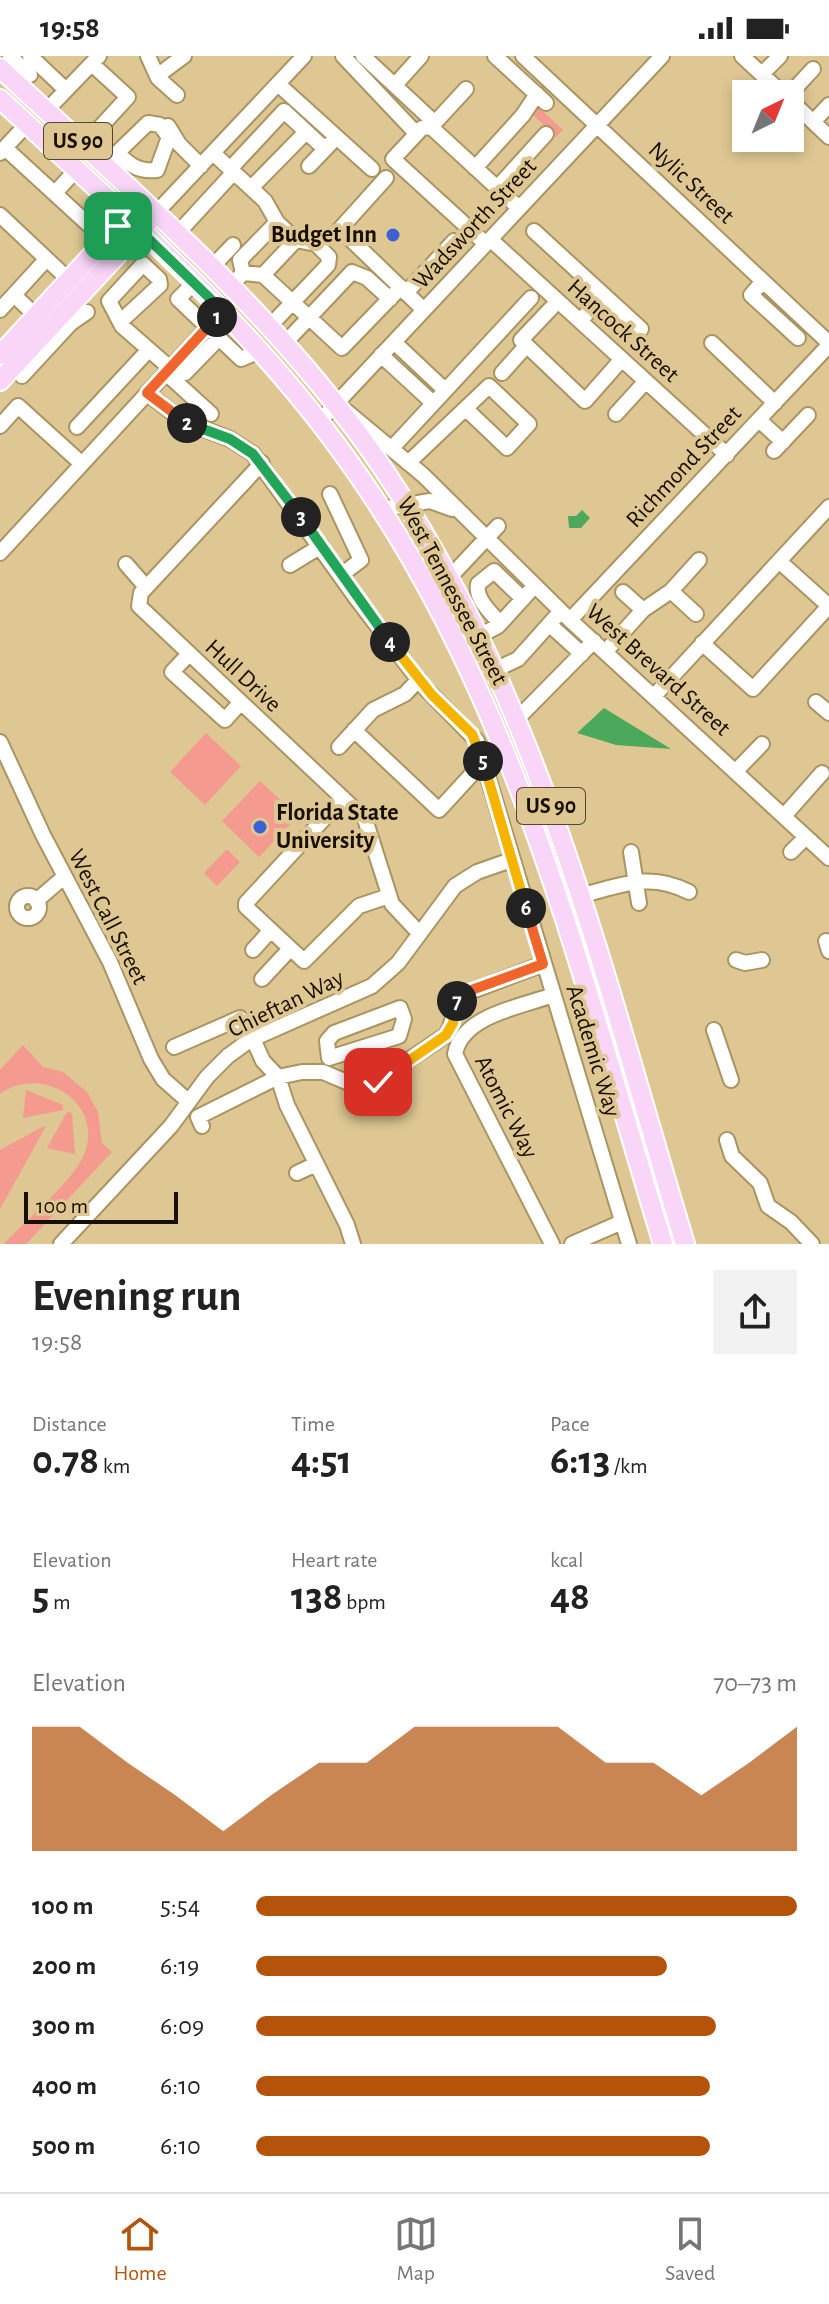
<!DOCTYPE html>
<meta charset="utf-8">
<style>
:root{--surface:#fff;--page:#f2f2f2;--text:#222;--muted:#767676;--line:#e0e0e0;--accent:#b45309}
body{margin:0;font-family:"Alegreya Sans",sans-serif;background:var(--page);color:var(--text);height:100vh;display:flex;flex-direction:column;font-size:30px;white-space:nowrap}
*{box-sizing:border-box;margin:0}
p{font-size:26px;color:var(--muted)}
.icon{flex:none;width:44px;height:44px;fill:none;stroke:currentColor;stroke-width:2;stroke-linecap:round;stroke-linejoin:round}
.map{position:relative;height:1188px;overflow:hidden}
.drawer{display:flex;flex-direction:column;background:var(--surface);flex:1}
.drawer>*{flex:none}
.needle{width:52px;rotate:43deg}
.buttons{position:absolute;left:732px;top:24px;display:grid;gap:16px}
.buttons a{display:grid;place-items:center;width:72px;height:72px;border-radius:0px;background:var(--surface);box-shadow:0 4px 12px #0003;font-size:40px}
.scale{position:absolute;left:24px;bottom:20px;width:154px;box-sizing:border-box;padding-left:8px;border:4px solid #170f00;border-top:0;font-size:22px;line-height:28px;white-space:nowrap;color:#170f00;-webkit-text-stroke:6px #dec793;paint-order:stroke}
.pin{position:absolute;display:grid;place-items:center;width:68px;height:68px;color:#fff;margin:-34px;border-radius:16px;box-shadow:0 4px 12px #0006}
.km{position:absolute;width:40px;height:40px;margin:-20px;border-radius:50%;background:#222;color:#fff;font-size:22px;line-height:40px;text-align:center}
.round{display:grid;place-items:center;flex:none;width:84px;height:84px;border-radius:0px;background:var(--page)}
.head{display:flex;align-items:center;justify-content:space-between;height:136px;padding:0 32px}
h1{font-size:44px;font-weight:700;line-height:60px}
.metrics{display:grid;grid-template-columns:repeat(3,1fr);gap:12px;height:136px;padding:8px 32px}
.metrics div{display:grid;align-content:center}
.metrics b{font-size:40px;font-weight:700}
.metrics small{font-size:22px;font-weight:400}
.metrics p{font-size:22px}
.chart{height:224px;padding:16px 32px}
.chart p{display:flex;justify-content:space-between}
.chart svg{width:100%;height:144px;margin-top:8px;fill:var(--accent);opacity:.7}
ul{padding:0 32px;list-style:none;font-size:26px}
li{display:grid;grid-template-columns:128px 96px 1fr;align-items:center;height:60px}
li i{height:20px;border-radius:10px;background:var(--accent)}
.status{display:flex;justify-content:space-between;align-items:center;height:56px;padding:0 40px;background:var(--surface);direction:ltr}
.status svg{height:22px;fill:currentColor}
.tab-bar{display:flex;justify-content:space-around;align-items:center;height:112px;border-top:2px solid var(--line);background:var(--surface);font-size:22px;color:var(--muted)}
.tab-bar a{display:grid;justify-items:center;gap:4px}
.tab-bar .selected{color:var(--accent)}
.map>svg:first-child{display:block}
</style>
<div class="status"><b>19:58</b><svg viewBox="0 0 49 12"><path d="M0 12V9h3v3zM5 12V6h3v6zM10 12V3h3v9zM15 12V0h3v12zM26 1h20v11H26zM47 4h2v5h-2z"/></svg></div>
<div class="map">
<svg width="829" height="1188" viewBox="0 0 829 1188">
<rect width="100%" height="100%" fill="#dec793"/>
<path fill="#f49a8f" d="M536,49l27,25 -7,7 -26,-25z
M206,677l35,33 -36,39 -35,-33z
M260,725l38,35 -39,41 -37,-36z
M227,793l13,13 -23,24 -13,-13z
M23,989l20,22 20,5 24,20 11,20 4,31 10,9 -86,92h-22c22,-24 65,-59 79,-87 24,-53 -40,-94 -83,-63v-24z
M26,1034l37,15v5l-40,8z
M67,1056l5,1 3,41 -28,-6z
M44,1070l1,2 -45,81v-59z"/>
<path fill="#4ca95b" d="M582,454l8,8 -9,10h-12l-1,-12h8z
M604,652l67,41 -55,-4 -39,-12z"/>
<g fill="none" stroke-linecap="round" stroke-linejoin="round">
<defs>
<path id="minor" d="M10,0l20,19
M30,0l36,34
M148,0l10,22 19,17
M343,0l69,73
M363,0l72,67
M495,0l51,47
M523,0l306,287
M742,0l41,38
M762,18l18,-18
M157,20l27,-20
M278,28l94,85
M395,29l26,-29
M466,33l-35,38 -9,1 -29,31 93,85
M790,38l23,-25
M790,44l39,37
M46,55l53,-55
M813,66l16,-17
M148,67l12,2 9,12 -12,33c-19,2 -27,-5 -40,-17z
M168,70l11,18 22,22
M431,71l88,81
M83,90l45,-49 -36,-33
M5,92l84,77
M0,97l27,-29
M213,97l52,48 12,21 19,18 20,4 13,13 -1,8 -58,61
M309,110l22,-23
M475,112l48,-53 14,-21
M230,113l54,-58 41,38
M386,122l-46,51 84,81
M251,132l55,-56
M497,132l49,-54
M55,137l21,-23
M155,158l149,-158
M0,159l69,65
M534,175l107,98
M177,178l57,-62
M490,183l237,216
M212,211l21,-22
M243,217l-3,-13 37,-38
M263,219l33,-35
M763,225l-12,14 47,43
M195,226l-17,17 63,60 19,-8
M231,230l12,-13 20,2 79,73 59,-61
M406,237l48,-52
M14,239l22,21
M558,245l-37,39 64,61 37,-42
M0,254l42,-46
M580,265l24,-26
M120,266l40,-37 -1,-6 -16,-15 -34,37 13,25 48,42
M394,286l51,48
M285,287l67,-71 15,6 23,21
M712,287l63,60
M381,299l52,48
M174,308l11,9 34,-35
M166,317l45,41
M502,317l24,-27
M22,320l49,-53 16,-11
M147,337l36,28 47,18 23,15 103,144 68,89 53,54 152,503
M346,355l77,64 147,145 259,238
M616,358l30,-33
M759,364l24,22
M319,366l343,-366
M0,370l18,-20 64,58
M77,371l66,-71
M392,392l139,-150
M774,395l34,-36
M262,407l-121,130 -2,13 226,213 27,85 27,29
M408,407l81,-77 40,38 -22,24 -40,-38
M330,438l31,66 -20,15
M382,453l48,-8 22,8
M0,497l223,-242
M779,505l50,45
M126,508l20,23
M290,509l31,-19
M450,521l48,-51
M671,535l25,23
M623,536l20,18
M570,564l259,-275
M500,567c-9,-10 -25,-24 -22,-39l16,-13 29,28
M549,568l33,30
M481,579l17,-9 31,-34
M702,587l51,46 76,-83
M606,595l37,-41 28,-19 28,-31
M188,599l-16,17 53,48 15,-17
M497,613l21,-10 43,-48
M655,639l174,-188
M816,646l13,11
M518,662l76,-77
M354,674l85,80 44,-48
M0,686l43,93 67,127 41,97 12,20 26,23
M339,691l34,-37 32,-16 14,-15
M736,715l26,-27
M343,742l-97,105v4l58,54 55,-55 30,-10
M784,760l38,-43
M631,796l8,51
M791,796l15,-15
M579,840c41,-10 70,-25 110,-4
M17 851a11 11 0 1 1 22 0a11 11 0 1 1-22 0Z
M36,845l28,-24
M826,885l3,10
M253,894l17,-19
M736,904l9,3 17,-3
M262,923l27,-29
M400,952l4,11 -5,17 -70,22 -2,-17 7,-8z
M714,974l17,50
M253,983l10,22 15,16
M174,991l66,-29 10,22
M278,1021l9,28 60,120 6,19
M202,1070l-4,-9 80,-40 24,-5h21l33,14h14l76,-51c9,-13 6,-30 18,-41l79,-30
M727,1084l5,16 28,27 8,23 23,16 21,22
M297,1117l19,-9
M61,1188l110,-118 36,-49 21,-21 22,-16 122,-54 26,-23 57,-77 22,-14 34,-12
M552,1188l-97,-190c7,-39 66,-47 98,-59
M572,1188l50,-22"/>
<path id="major" d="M0,12c124,116 255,227 357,364 177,239 243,532 328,812
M0,43c117,109 240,215 336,345 178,239 241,520 327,800
M0,299l114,-124 23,-15
M0,325l148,-159"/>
</defs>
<use href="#minor" stroke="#aa9461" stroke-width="18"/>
<use href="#major" stroke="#fff" stroke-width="22"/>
<use href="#minor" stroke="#fff" stroke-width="14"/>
<use href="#major" stroke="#f9d5f8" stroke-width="18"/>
</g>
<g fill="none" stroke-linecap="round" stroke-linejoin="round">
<defs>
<path id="split-1" d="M118,170l10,-7 95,92 -6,6"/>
<path id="split-2" d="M187,367l-40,-30 70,-76"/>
<path id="split-3" d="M187,367l43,16 23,15 48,63"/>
<path id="split-4" d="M301,461l89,125"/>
<path id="split-5" d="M390,586l42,53 40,39 11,27"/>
<path id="split-6" d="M483,705l43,147"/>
<path id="split-7" d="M457,945l9,-9 77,-28 -17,-56"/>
<path id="split-8" d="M378,1026l68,-47 7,-12 4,-22"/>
</defs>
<use href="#split-1" stroke="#fff" stroke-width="16"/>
<use href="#split-2" stroke="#fff" stroke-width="16"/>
<use href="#split-3" stroke="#fff" stroke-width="16"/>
<use href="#split-4" stroke="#fff" stroke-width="16"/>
<use href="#split-5" stroke="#fff" stroke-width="16"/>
<use href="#split-6" stroke="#fff" stroke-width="16"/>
<use href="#split-7" stroke="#fff" stroke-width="16"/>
<use href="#split-8" stroke="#fff" stroke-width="16"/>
<use href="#split-1" stroke="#22a559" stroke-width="10"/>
<use href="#split-2" stroke="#f0652b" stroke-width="10"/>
<use href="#split-3" stroke="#22a559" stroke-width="10"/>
<use href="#split-4" stroke="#22a559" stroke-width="10"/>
<use href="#split-5" stroke="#f5b400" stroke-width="10"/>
<use href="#split-6" stroke="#f5b400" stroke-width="10"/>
<use href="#split-7" stroke="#f0652b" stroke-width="10"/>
<use href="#split-8" stroke="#f5b400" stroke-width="10"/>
</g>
<g fill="#3d60d2" stroke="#dec793" stroke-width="3">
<circle cx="393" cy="179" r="8"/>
<circle cx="260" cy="771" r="8"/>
</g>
<g text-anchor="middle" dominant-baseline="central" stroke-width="8" stroke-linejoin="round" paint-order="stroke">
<g fill="#dec793" stroke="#53462c" stroke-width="2">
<rect x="44" y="67" width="68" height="36" rx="6"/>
<rect x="517" y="732" width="68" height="36" rx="6"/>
</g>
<g font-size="22" font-weight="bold" fill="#170f00">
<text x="78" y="85">US 90</text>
<text x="551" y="750">US 90</text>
</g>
<g font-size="24" fill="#170f00" stroke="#dec793">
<text transform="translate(691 127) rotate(43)">Nylic Street</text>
<text transform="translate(475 168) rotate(-47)">Wadsworth Street</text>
<text transform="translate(623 275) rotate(42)">Hancock Street</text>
<text transform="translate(684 411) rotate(-47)">Richmond Street</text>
<text transform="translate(452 535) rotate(62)">West Tennessee Street</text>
<text transform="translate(658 614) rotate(42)">West Brevard Street</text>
<text transform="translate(243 620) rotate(43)">Hull Drive</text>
<text transform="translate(108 861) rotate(63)">West Call Street</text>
<text transform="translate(286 948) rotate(-26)">Chieftan Way</text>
<text transform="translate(593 995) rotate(73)">Academic Way</text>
<text transform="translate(506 1051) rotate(63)">Atomic Way</text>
</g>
<g font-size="24" font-weight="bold" fill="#170f00" stroke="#dec793" text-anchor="end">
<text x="377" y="179">Budget Inn</text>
<text x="276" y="757" text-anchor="start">Florida State<tspan x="276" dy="28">University</tspan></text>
</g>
</g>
</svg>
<div class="buttons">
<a><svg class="needle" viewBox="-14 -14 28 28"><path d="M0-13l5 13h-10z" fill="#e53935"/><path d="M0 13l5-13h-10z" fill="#767676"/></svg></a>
</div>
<div class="scale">100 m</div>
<div class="pin" style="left:118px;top:170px;background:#1e9e55"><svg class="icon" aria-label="arrive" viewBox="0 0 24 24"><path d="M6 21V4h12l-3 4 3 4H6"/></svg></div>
<div class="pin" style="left:378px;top:1026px;background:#d93025"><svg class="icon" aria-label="check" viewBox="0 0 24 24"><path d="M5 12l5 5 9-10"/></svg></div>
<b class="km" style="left:217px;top:261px">1</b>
<b class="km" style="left:187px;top:367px">2</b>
<b class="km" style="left:301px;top:461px">3</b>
<b class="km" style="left:390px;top:586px">4</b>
<b class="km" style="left:483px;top:705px">5</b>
<b class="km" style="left:526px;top:852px">6</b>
<b class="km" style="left:457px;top:945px">7</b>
</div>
<section class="drawer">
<div class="head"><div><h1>Evening run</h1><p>19:58</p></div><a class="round"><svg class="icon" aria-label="share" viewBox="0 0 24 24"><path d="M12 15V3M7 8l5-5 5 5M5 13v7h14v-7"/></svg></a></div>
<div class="metrics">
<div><p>Distance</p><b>0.78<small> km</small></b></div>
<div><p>Time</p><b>4:51</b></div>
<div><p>Pace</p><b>6:13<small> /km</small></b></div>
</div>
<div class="metrics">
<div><p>Elevation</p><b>5<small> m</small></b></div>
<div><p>Heart rate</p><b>138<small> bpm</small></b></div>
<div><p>kcal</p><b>48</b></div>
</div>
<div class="chart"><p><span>Elevation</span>70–73 m</p>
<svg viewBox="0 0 160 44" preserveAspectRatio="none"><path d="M0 44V6L10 6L20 17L30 27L40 38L50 27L60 17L70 17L80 6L90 6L100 6L110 6L120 17L130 17L140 27L150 17L160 6V44z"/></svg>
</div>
<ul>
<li><b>100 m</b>5:54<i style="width:100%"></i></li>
<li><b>200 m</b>6:19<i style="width:76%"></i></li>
<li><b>300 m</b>6:09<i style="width:85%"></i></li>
<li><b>400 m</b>6:10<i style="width:84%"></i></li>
<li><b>500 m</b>6:10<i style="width:84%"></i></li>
</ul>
</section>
<nav class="tab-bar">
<a class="selected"><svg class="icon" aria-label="home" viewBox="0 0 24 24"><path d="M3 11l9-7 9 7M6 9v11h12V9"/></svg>Home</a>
<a><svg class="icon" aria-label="map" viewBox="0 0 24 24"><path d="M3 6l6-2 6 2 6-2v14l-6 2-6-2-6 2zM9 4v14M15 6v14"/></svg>Map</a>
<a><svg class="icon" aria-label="saved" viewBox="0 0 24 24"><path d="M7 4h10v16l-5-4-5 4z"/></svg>Saved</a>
</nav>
